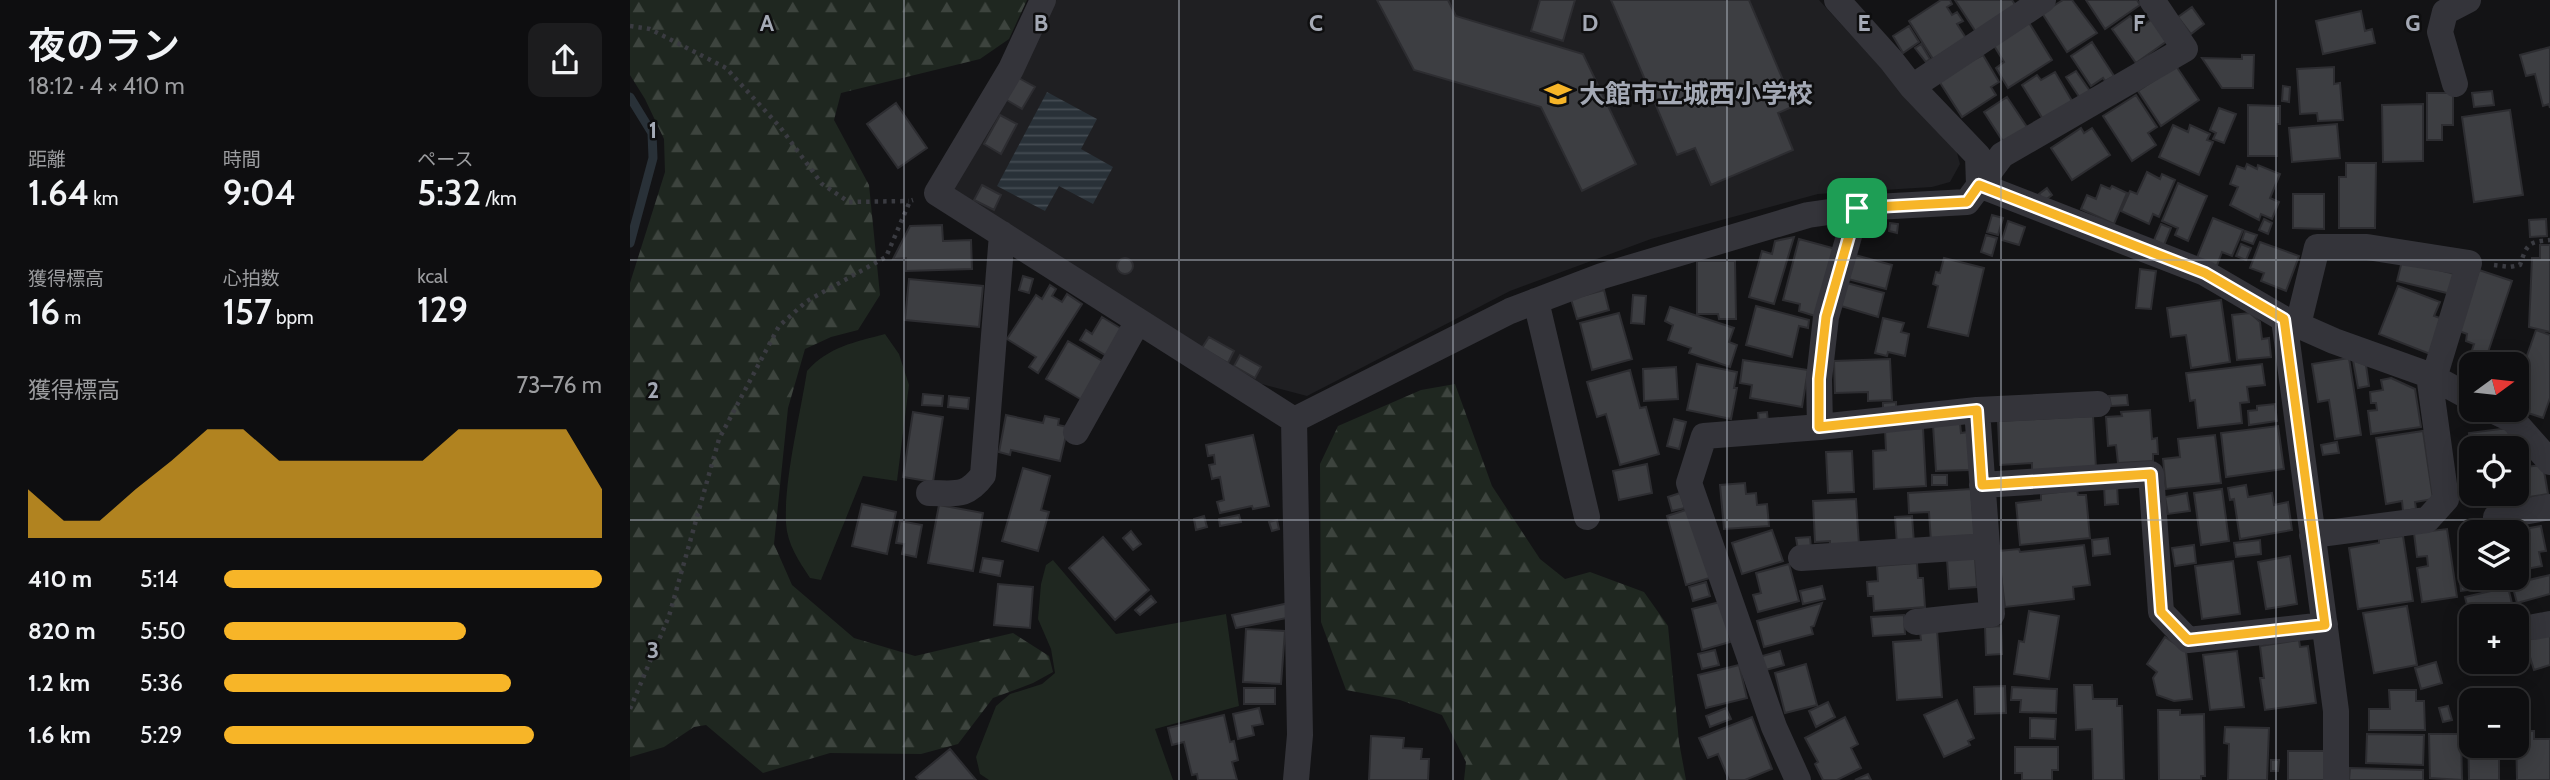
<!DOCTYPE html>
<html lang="ja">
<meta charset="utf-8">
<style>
:root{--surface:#0e0e10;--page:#1c1c1e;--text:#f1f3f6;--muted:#9b9c9f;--line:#2e2e30;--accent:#f7b528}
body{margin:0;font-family:Cabin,"Noto Sans JP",sans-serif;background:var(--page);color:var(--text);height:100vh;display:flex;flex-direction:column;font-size:26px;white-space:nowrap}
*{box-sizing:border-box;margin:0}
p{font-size:23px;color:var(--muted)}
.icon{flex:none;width:38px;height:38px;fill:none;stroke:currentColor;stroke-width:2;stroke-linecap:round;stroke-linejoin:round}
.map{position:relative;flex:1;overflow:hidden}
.drawer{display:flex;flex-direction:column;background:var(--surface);width:630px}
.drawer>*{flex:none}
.needle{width:46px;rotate:75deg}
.tools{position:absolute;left:1829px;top:352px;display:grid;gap:14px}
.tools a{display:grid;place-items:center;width:70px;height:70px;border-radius:14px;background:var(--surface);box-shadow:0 4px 18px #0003,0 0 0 2px var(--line);font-size:35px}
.pin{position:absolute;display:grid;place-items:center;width:60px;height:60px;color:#fff;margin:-30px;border-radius:14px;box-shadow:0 4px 10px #0006}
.round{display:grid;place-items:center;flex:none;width:74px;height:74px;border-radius:14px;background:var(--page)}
.head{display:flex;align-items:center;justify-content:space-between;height:119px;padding:0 28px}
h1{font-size:38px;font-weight:600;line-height:52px}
.metrics{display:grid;grid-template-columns:repeat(3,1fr);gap:10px;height:119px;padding:7px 28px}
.metrics div{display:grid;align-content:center}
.metrics b{font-size:35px;font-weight:600}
.metrics small{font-size:19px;font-weight:400}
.metrics p{font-size:19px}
.chart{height:196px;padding:14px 28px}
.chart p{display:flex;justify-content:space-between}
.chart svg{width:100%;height:126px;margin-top:7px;fill:var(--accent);opacity:.7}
ul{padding:0 28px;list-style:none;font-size:23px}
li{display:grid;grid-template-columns:112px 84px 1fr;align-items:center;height:52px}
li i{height:18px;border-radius:9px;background:var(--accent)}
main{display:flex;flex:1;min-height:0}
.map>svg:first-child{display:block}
</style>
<main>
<section class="drawer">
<div class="head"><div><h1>夜のラン</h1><p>18:12 · 4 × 410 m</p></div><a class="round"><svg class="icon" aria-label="share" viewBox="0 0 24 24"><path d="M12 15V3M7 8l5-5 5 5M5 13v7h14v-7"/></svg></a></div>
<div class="metrics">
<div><p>距離</p><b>1.64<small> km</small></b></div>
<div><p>時間</p><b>9:04</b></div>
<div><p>ペース</p><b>5:32<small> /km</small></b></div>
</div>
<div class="metrics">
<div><p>獲得標高</p><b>16<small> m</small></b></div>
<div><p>心拍数</p><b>157<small> bpm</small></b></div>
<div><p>kcal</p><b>129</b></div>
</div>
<div class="chart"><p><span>獲得標高</span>73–76 m</p>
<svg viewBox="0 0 160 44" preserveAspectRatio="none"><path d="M0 44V27L10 38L20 38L30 27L40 17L50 6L60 6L70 17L80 17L90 17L100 17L110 17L120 6L130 6L140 6L150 6L160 27V44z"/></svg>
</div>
<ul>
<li><b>410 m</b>5:14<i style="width:100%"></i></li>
<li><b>820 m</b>5:50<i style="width:64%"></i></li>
<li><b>1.2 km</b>5:36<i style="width:76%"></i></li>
<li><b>1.6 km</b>5:29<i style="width:82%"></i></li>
</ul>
</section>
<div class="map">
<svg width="1920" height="780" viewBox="0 0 1920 780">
<defs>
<pattern id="forest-firs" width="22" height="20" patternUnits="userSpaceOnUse" patternTransform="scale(1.75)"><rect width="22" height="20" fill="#1f2720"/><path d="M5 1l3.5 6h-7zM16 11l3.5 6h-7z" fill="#3d443e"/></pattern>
<pattern id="water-rules" width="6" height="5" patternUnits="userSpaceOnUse" patternTransform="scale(1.75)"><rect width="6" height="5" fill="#293138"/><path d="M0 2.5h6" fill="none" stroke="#454c53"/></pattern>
</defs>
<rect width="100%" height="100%" fill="#131315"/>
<path fill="#1f1f22" d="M422,0h767l137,149 4,15 -10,18 -18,5 -114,7 -167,45 -141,52 -203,105 -61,-16 -297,-194z"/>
<path fill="#1f2720" d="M255,334l14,20 10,31 -12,96 -34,-5 -42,104 -11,-2c-11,-17 -23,-34 -24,-55 -2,-44 14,-107 21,-152 21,-24 48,-29 78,-37z
M423,560l63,74 110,-20 13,92 -84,23 18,51h-184l-9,-6 -4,-17 20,-51 14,-12 32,-10 13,-11 -4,-24 -13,-30 3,-35 5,-19z"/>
<path fill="url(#forest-firs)" d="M0,0h397l-18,39 -29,20 -139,34 -7,27 35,65 11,110 -22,35 -27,7 -26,12 -17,59 -14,136 18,41 62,53 61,18 98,-23 36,23 4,16 -20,11 -40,15 -35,46 -37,10 -91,-1 -67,20 -57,-48 -12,2 -30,20 -34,10v-474l35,-111 -1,-33 -19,-40 -15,-24z
M825,384l37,102 48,73 25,20 25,-7 54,20 24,34 11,116 7,38h-222l2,-18 -24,-47 -42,-15 -54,-10 -25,-68 -1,-158 18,-38 83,-36z"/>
<path fill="url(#water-rules)" d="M417,92l50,27 -16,30 32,18 -20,37 -34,-18 -14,25 -48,-25z"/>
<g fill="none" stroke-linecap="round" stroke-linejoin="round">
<path stroke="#293138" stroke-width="9" d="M0,97l22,36 1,25 -23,85"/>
</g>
<path fill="#3d3e42" stroke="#2d2d31" stroke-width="2" d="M747,0h71l8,16 127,38 53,110 -54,27 -41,-84 -127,-37z
M910,0h35l-12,41 -32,-10z
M981,0h138l45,106 -16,7 15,37 -82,35 -16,-37 -18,7z
M1311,0h9l2,4 -5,3 5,8 5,-3 6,9 -6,3 9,14 -33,21 -24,-38z
M1325,0h57l4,6 -40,26z
M1433,0h9l25,33 -30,19 -25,-39z
M1456,0h51l3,5 -35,24z
M1562,7l12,17 -13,10 -13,-17z
M1731,11l4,20 7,-2 3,14 -52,11 -7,-33z
M1509,15l6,9 7,-5 15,22 -31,22 -24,-34 18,-13 3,3z
M1398,21l24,39 -44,28 -12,-20 8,-6 -11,-18z
M1279,26l10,16 -16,11 -10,-17z
M1462,42l22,34 -9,5 -2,-3 -12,8 -20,-30z
M1291,44l9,15 -4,3 -11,-14z
M1920,47v61l-1,-4 -6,2 -8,-32 -9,2 -6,-21z
M1353,55l16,27 -8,5 5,8 -34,22 -25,-39z
M1612,55h12l-1,33h-31l-20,-30 40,1z
M1546,66l23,34 -38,26 -23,-35z
M1704,67v17l6,-1 3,37 -25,1 -1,-8 -17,1 -3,-45z
M1446,71l16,23 -10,7 -16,-24z
M1425,72l20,34 -29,18 -24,-39 15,-10 4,5z
M387,77l18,10 -13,22 -17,-10z
M1653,86l7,1 -1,15 -7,-1z
M1862,91l2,14 -20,2 -2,-14z
M1797,93h26v32h-11v15h-15z
M1506,95l21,32 -9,6 8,12 -24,16 -29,-45z
M1377,97l22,33 -23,16 -22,-34z
M266,103l31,45 -29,20 -31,-44z
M1793,104v57l-40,1 -1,-57z
M1618,105l32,1v18h-3v32h-29z
M1589,108l17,6 -12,29 -11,-4 3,-6 -6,-3z
M1880,110l13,85 -49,7 -12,-85z
M370,115l17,9 -16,30 -17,-10z
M1707,124l3,34 -48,4 -3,-34z
M1543,125l15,7 2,-7 20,9 -3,6 6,2 -14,33 -40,-18z
M1451,128l3,5 8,-5 18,27 -38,25 -21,-32z
M1716,163h30l-1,65h-36v-51h7z
M1617,164l10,5 1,-4 22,9 -10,24 9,4 -7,17 -11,-5 -2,6 -29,-15 8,-18 -8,-3 7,-18 8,3z
M1517,172l13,7 2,-5 13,6 -16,37 -6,-3 -4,10 -28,-13 9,-20 7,3z
M1548,183l29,13 -19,45 -13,-6 3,-7 -16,-7z
M352,185l19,10 -7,15 -20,-10z
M1471,185l9,4 2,-3 15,7 -13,31 -33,-15 6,-14 9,4z
M1417,188l5,7 -8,6 -5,-7z
M1663,194h31v35l-31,-1z
M1362,215l11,3 -5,17 -11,-3z
M1583,218l30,12 -11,26 -10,-4 -6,16 -20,-8z
M1634,219l8,4 -4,11 -9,-4z
M1916,219l1,17 -17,1 -1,-17z
M1378,221l17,6 -6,18 -17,-5z
M1260,223l8,1 -1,9 -8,-2z
M1531,224l10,4 -7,17 -10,-5z
M312,225l1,16 28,-1 1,29 -66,2v-13l-13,1 17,-33z
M1615,231l12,4 -4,9 -11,-4z
M1356,235l11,3 -5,18 -11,-4z
M1164,237l-20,67 -25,-7 13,-46 10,3 3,-13z
M1169,239l37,10 -21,67 -16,-5 1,-7 -17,-4z
M1630,242l39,14 -13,35 -25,-10 3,-8 -14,-5z
M1611,244l10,4 -5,12 -10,-4z
M1910,245h10v87l-21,-5 3,-69h8z
M1225,255l37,10 -6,24 -38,-10z
M1314,258l40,10 -16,68 -40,-9 10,-41 -5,-2 3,-12 4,1z
M487 266a8 8 0 1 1 16 0a8 8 0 1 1-16 0Z
M1067,261h38l1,58h-17l-1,-5h-21z
M1772,261l53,13 -4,20 -54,-13z
M1510,269l16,2 -5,38 -15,-1z
M1849,270l33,11 -28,83h-13v17l-8,-3 11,-34 -8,-3 1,-7 -8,-3z
M393,276l10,3 -4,14 -10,-3z
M279,279l74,7 -4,41 -74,-7z
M1217,283l37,10 -6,24 -37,-11z
M420,285l6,4 -4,7 10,6 5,-8 15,10 -44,69 -9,-6 7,-10 -29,-18 29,-44 6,4z
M1768,286l42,16 -6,14 9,3 -13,35 -51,-20z
M974,290l5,20 -32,9 -6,-20z
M1003,295l13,1 -2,28 -13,-1z
M1591,300l9,62 -39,6 -5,-33 -15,2 -4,-29z
M1126,306l53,14 -1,8 -9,-2 -7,31 -46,-12z
M1040,307l64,21 -5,14 8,3 -7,22 -41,-14 2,-5 -23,-8 5,-15 -8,-4z
M989,313l13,46 -40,11 -12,-47z
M1620,313l10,9 2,17 7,-1 2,19 -34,3 -5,-45z
M472,317l23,14 -15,27 -30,-18 6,-10 6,4z
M1253,318l21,5 -3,9 8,2 -4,22 -17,-4 -1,4 -12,-3z
M1906,330l14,5v63l-7,20 -27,-9v-22z
M579,337l25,14 -6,12 -26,-15z
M438,341l36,21 -22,38 -36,-21z
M610,355l21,12 -6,11 -21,-12z
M1719,358l12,77 -26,4 -6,-39 -11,2 -6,-38z
M1260,359l2,41 -24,1v-9l-33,1 -1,-32z
M1113,360l65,10 -6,37 -52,-9 2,-13 -12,-2z
M1723,360l13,5 3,21 -11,2z
M1067,364l40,8 -3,16h3l-6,31 -44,-9z
M1632,364l3,21 -18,2 2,15 -9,1 2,20 -44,5 -3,-28 -5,1 -4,-28z
M1046,367l2,32 -34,2 -1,-32z
M1000,370l10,38 6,-1 13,47 -39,11 -14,-51 -9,3 -10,-35z
M1761,378l24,11 6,38 -50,7 -3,-23 9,-1 -1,-7h-5l-1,-11 13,-2 -2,-10z
M293,394l20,2 -1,10 -20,-1z
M1497,395l1,10 -17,1 -2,-10z
M319,396l20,2 -1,11 -20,-2z
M1266,402v9l-13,1v-9z
M1645,404l2,17 -28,4 -1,-14 9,-1v-4z
M1520,410l2,29 5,-1 1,16h-5v7l-35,2 -2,-18 -8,1 -2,-29 16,-1 -1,-4z
M283,412l30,5 -10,65 -30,-5z
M1137,412l1,10 -9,1 -1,-10z
M376,415l37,8 2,-7 14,3 -1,6 10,2 -8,34 -49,-11 -1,5 -11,-3z
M1463,416l3,52 -64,3v-8l-32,2 -2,-44z
M1044,419l12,3 -7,27 -12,-3z
M1330,423l1,10 7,-1 2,38 -34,1 -3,-46z
M1648,426l6,43 -58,8 -5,-44z
M1293,428l3,58 -52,3 -1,-38 13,-1 -1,-20z
M1878,428l3,20h-40v2l-2,-17z
M1793,431l10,68 -18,3 1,7 -13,2 -1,-10 -16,3 -10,-66z
M623,435l16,71 -16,3 -1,-3 -32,7 -3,-11 7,-2 -4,-23 -8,2 -3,-14 6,-1 -1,-9 -6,1 -2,-11z
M1585,435l6,48 -55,6 -3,-30 17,-2 -2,-18z
M1707,442l2,11 -16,2 -2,-10z
M1222,451l2,41 -26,1 -2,-41z
M1017,464l5,29 -33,7 -6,-29z
M1913,465l5,29 -26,4 -5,-30z
M393,468l27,8 -9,34 8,2 -11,39 -36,-10z
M1302,475h15v10h-15z
M1115,483l1,11 10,-1 1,12 10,-1 2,22 -45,3 -4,-44z
M1487,485l1,19 -13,1 -1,-19z
M1616,485l2,12 24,-4 2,12 14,-3 4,28 -52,9 -6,-40 -4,1 -2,-12z
M1341,489l4,50 -44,3 -2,-30 -20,1 -1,-20z
M1592,489l7,52 -28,4 -7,-52z
M1447,490l1,5h8l4,43 -70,7 -4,-42 25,-3v-6z
M1050,493l5,15 -13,3 -4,-14z
M1557,493l3,18 -22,3 -3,-17z
M1886,493l1,4 -40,5 -1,-8z
M1226,499l3,46 -29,2v-6l-15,1 -2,-41z
M232,504l34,8 -9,42 -35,-8z
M309,505l44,8 -10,58 -45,-8z
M1062,508l21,69 -27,8 -19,-69z
M609,515l2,7 -21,4 -1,-7z
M574,516l3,11 -11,3 -2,-11z
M1282,516l2,27 -17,2 -2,-28z
M647,520l2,9 -7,2 -3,-9z
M270,521l22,4 -6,32 -14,-3 2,-10 -8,-1z
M1911,526l5,25 -7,1 3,14 -26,5v-39h-8z
M1817,529l10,68 -35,5 -5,-34 11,-2 -1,-10 -10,1 -3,-24z
M1142,530l11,31 -41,13 -10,-31z
M501,531l10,13 -8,6 -10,-12z
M1773,536l10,65 -55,8 -9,-61 30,-5v-4z
M473,537l46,53 -34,30 -46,-52z
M1180,537l1,11 -13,2 -2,-12z
M1478,538l2,16 -17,2 -1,-16z
M1630,540l1,14 -25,3 -2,-14z
M1454,545l6,40 -17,2 1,12 -69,8 -7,-56 21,-2 1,3z
M1564,545l2,18 -21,3 -3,-18z
M1660,556l7,48 -31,5 -8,-47z
M353,558l20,3 -3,15 -20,-4z
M1345,558l2,29 -28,2 -2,-29z
M1603,561l7,53 -38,5 -7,-53z
M1287,563l1,15h5l2,29 -51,4 -1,-15h-5l-1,-14 11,-1 -1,-15z
M1159,564l10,37 -41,11 -5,-17 8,-2 -5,-20z
M1920,575v19l-33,9 -5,-19z
M1846,578l1,11 -16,2 -1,-11z
M1076,582l4,14 -17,5 -4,-14z
M368,584l35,3 -3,41 -36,-3z
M1192,586l3,13 -22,5 -3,-13z
M1878,587l7,29h-44v5l-6,-24z
M521,596l5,6 -16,13 -5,-5z
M1094,601l6,41 -28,8 -10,-41z
M659,603l3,14 -56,11 -4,-13z
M1192,603l-8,23 -3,1 2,7 -49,13 -7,-26z
M1777,606l10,59 -43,8 -11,-60z
M1399,611l30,5 -10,63 -35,-5 5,-33 5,1z
M1274,615l1,19 -32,2 -2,-19z
M1371,626l1,28 -16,1 -1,-28z
M616,629l39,2 -4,53 -38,-2z
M1307,630l5,67 -45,3 -4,-58 28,-2 -1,-8z
M1920,633v32l-16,5 -9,-29z
M1535,637l21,14 6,48 -18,2 -17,-6 -4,-17 4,-6 -10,-8z
M1669,640l1,7 8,-1 8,57 -51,7 -5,-32h4l-4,-32z
M1085,650l4,15 -17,4 -4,-15z
M1150,651l4,14 -22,6 -3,-14z
M1607,651l7,56 -34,3 -7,-55z
M1806,662l6,21 -21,6 -6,-21z
M1176,664l11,41 -32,8 -10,-40z
M1109,665l8,33 -41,10 -8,-33z
M1444,685h18l1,14h24v7h5l2,74h-31l-1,-51 -16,1z
M1375,686l1,27 -31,1 -1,-27z
M1382,687l45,2 -1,24 -36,-1 1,-12h-10z
M614,688h31v16h-31z
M1759,690h27v11h8l1,29h-56v-21h21z
M1327,700l17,38 -6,3 2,4 -26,12 -20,-42z
M1198,702l7,15 -19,10 -7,-16z
M1818,706l4,14 -9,2 -4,-14z
M629,708l4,16 -11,2 2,9 -16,4 -5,-25z
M1096,708l5,11 -21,8 -4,-11z
M1528,710h22v5l24,-1 1,62h-4v4h-42z
M594,715l6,27 4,-1 4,19 -6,2 5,18h-39l-1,-6 -5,1 -8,-33 -12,3 -4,-17z
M1122,717l20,52 -27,11h-16l-11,-26 -10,4 -9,-20z
M1215,717l13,27 -7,4 10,20 -24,12h-14l-8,-16 3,-2 -13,-24z
M1400,718l26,1 -1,20 -25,-1z
M1838,725h3v21h28v34h-30z
M1595,727l44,1 -2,52h-39l1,-36 -5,-1z
M1886,731h18v8h16v41h-33z
M1737,734l57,1 -1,30 -57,-2z
M1799,734h32l1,46 -32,-2z
M741,736l33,2 -1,10 19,1 -1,10h8l-1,21h-59z
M1385,747h43v23h-6v10h-30v-7h-7z
M320,749l26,31h-57l-3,-3z
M1658,751h40v29h-40z
M1641,760h8l-1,11h-7z
M1720,768l73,2v10h-74z
M1238,774l3,6h-16z"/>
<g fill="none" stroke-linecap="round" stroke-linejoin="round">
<path stroke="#3a3b41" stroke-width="4.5" stroke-dasharray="3.5 5" stroke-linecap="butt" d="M0,26l20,3 76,39 54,59 42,57 27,18 60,-1
M1864,265l16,2 10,-2c7,-21 8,-23 30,-25
M0,709l39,-93 50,-177 60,-113 28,-25 79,-44 24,-56 3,-1"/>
<path stroke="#34343a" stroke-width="26" d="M413,0l-32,69 -74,124 357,227
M1207,0l54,60 21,27 66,69 1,29
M1825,84l-15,-52 5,-20 23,-12
M1282,87l131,-87
M1349,185l226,88 79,46 50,22 95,34 42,23
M906,301l51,216
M1654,319l52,392v69
M1668,325l19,-78h50l102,16 -35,115
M1862,410l21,10 37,42
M664,420l216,-109 92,-35 206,-61 49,-7 110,-6 35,-47 183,-106 -33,-49
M664,420l6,315 -4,45
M1190,427l-1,-48 7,-62 31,-109
M446,432l62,-111
M1352,485l169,-11 10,138 27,28 137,-15
M299,493c26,0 37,5 54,-18l19,-241
M1866,517l54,-10
M1682,535l115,-15 19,-21 -17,-124
M1171,558l186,-12
M1286,622l76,-8 -15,-204
M1904,627l16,-3
M1168,780l-24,-53 -85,-244 15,-47 116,-9 157,-17 121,-6"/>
</g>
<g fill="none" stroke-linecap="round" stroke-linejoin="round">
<defs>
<path id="route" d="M1349,185l226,88 79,46 41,306 -137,15 -27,-28 -10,-138 -169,11 -5,-75 -158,17v-48l7,-62 31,-109 110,-6z"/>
</defs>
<use href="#route" stroke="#fff" stroke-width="14"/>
<use href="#route" stroke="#f7b528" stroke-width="9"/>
</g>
<path fill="none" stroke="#a4a9b5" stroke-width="2" stroke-opacity="0.55" d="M274,0v780M549,0v780M823,0v780M1097,0v780M1371,0v780M1646,0v780M0,260h1920M0,520h1920"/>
<defs>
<symbol id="school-bare" viewBox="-9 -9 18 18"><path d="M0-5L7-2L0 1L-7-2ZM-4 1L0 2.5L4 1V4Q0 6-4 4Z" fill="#f7b528" stroke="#0e0e0f" stroke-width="2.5" paint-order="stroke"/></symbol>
</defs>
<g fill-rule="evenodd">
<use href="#school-bare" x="909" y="75" width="38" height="38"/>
</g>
<g text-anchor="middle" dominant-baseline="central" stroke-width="5" stroke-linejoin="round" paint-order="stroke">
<g font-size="26" font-weight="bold" fill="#a4a9b5" stroke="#0e0e0f" text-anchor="start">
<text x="949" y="94">大館市立城西小学校</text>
</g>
</g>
<g font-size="23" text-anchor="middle" font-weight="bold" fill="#a4a9b5" stroke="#0e0e0f" stroke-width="5" stroke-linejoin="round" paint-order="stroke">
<text x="137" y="31">A</text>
<text x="411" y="31">B</text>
<text x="686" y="31">C</text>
<text x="960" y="31">D</text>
<text x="1234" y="31">E</text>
<text x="1509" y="31">F</text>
<text x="1783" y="31">G</text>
<text x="23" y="138">1</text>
<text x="23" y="398">2</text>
<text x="23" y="658">3</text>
</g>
</svg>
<div class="tools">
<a><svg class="needle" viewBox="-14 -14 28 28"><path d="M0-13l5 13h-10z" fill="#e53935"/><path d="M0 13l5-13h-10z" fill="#9b9c9f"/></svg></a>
<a><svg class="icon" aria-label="locate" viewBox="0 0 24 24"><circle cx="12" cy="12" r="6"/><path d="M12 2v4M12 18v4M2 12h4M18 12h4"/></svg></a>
<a><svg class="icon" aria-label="layers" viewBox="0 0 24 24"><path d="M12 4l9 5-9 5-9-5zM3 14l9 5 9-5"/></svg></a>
<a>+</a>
<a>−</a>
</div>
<div class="pin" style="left:1227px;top:208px;background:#1e9e55"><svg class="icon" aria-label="arrive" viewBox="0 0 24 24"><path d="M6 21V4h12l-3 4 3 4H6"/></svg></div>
</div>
</main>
